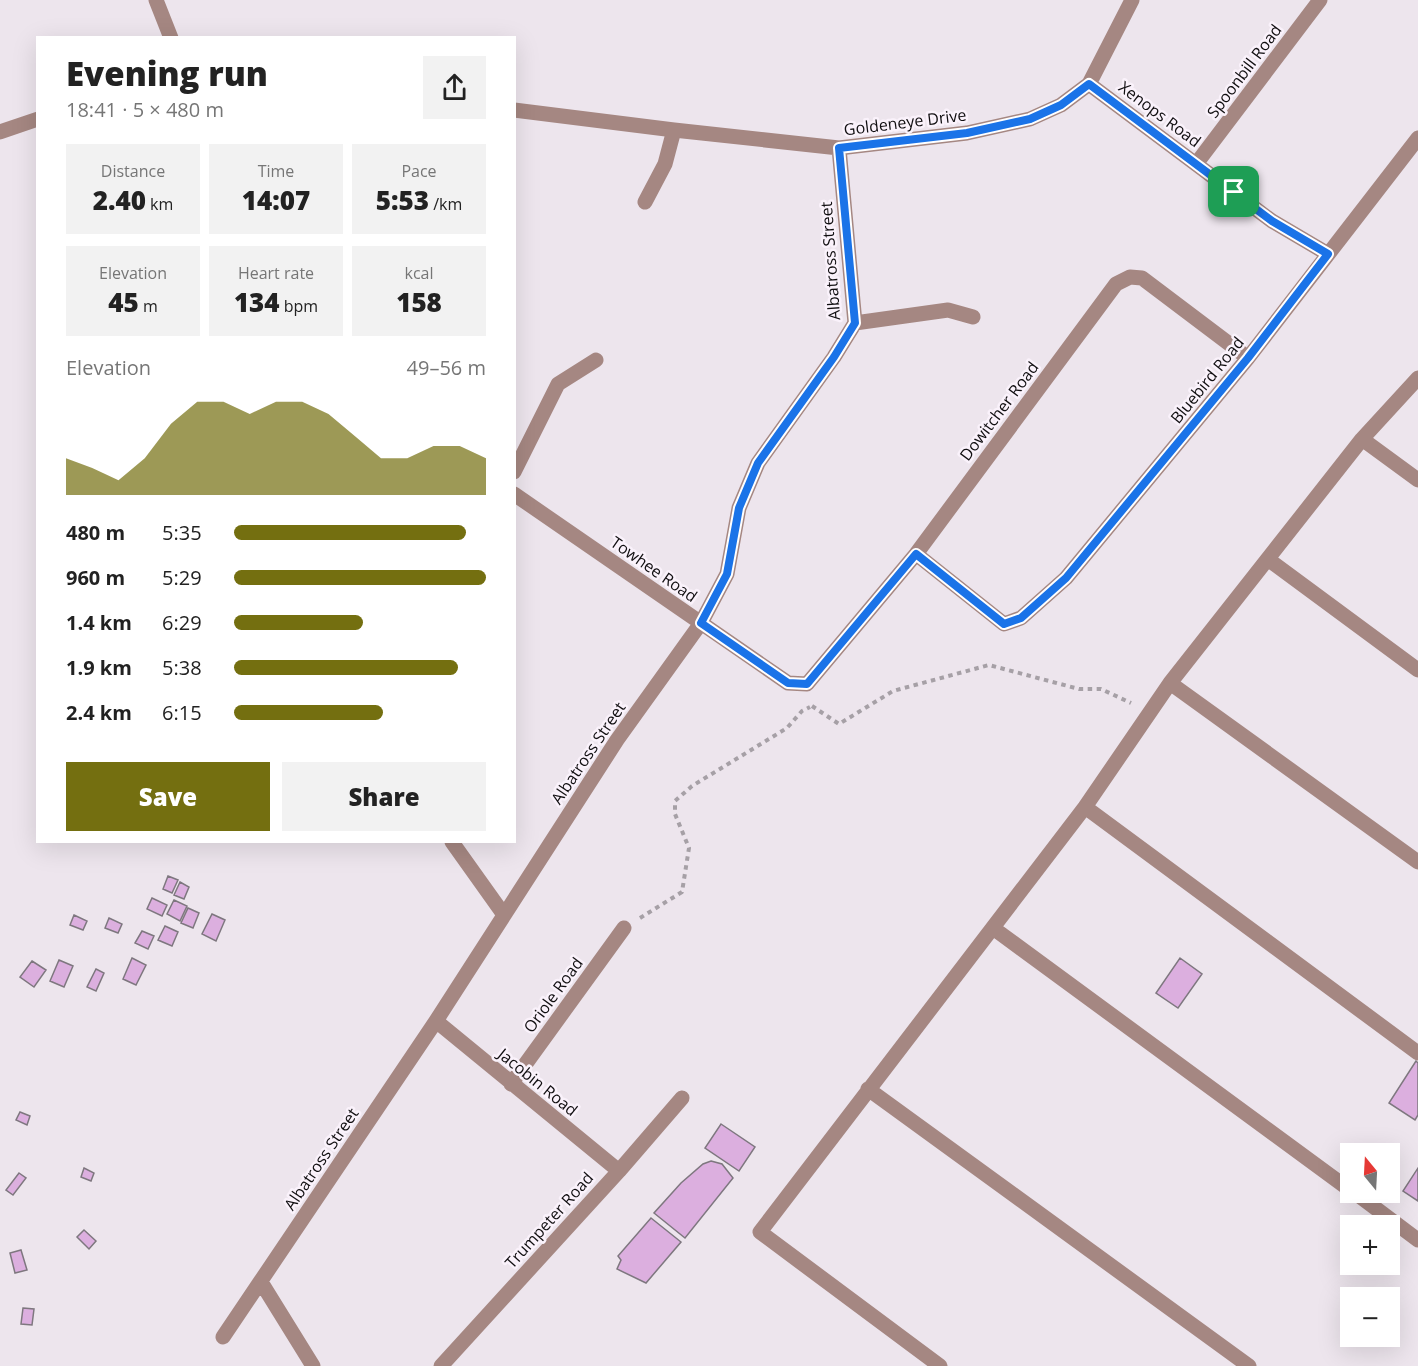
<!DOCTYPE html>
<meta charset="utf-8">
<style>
:root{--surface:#fff;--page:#f2f2f2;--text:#222;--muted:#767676;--accent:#746f10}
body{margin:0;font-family:"Open Sans",sans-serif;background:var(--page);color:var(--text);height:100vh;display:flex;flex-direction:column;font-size:22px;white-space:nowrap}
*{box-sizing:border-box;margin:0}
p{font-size:20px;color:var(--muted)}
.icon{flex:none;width:33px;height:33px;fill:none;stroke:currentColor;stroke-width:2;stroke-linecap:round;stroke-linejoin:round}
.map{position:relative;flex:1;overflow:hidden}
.details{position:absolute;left:36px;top:36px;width:480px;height:807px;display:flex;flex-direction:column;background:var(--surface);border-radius:0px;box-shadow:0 6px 24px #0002}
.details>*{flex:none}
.needle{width:39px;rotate:342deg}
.buttons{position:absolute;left:1340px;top:1143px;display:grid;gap:12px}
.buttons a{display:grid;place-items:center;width:60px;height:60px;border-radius:0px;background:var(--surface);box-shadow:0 6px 24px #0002;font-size:30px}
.pin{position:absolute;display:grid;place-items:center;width:51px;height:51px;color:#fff;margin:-26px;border-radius:12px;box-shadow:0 3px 9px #0006}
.round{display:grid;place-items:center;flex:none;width:63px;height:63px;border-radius:0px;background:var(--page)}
.head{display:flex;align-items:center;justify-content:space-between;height:102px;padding:0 30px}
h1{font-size:33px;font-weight:800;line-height:45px}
.stats{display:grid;grid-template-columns:repeat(3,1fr);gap:9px;height:102px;padding:6px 30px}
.stats div{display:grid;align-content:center;border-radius:0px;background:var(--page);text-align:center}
.stats b{font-size:26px;font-weight:800}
.stats small{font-size:16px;font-weight:400}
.stats p{font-size:16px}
.chart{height:168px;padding:12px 30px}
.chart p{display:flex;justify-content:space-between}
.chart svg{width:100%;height:108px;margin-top:6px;fill:var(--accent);opacity:.7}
.primary-button{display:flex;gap:12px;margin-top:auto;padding:12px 30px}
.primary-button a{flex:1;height:69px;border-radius:0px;background:var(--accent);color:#fff;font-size:24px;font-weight:800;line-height:69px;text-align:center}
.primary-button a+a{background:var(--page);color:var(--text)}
ul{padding:0 30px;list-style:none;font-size:20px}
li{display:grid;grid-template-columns:96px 72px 1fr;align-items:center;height:45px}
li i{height:15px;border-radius:8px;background:var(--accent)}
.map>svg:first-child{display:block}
</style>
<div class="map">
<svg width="1418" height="1366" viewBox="0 0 1418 1366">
<rect width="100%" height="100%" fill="#ede5ed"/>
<path fill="#dcafdf" stroke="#7e777f" stroke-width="1.5" d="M168,876l10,4 -6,13 -9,-4z
M180,882l9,5 -5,12 -10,-4z
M152,898l15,7 -5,11 -15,-7z
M174,900l13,6 -7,15 -13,-7z
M188,908l11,5 -6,15 -12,-5z
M212,914l13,6 -9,21 -14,-7z
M74,915l13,6 -4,9 -13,-5z
M109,918l13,6 -4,9 -13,-5z
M165,926l13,6 -6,14 -14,-6z
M142,931l12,5 -6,13 -13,-6z
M132,958l14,7 -10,20 -13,-6z
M1180,958l22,16 -24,34 -22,-15z
M59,960l14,6 -9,21 -14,-6z
M32,961l14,9 -12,17 -14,-10z
M96,969l8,4 -8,18 -9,-4z
M1416,1061l2,2v52l-3,5 -26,-17z
M20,1112l10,4 -3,9 -11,-5z
M721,1124l34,23 -16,24 -34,-23z
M711,1161l11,3 11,14 -48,60 -31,-25 27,-30 22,-19z
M84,1168l10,5 -3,8 -10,-4z
M1418,1168v33l-15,-10z
M19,1173l7,5 -13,17 -7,-5z
M651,1218l30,24 -35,41 -29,-14 4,-9 -3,-4z
M84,1230l12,11 -7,8 -12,-12z
M21,1250l6,20 -12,3 -5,-20z
M23,1308l11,1 -2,16 -11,-1z"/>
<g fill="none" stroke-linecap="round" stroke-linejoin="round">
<path stroke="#a6a0a6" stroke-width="4" stroke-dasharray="4.5 4.5" stroke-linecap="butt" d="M812,706l27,18 54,-33 96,-26 90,24h22l30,14
M640,918l42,-26 7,-44 -14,-34v-13l17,-15 95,-58 15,-17 8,-4"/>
<path stroke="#a58782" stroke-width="15" d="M156,0l15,38
M1089,84l183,137 56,33
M514,110l160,20 165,18 128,-15 63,-14 31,-14 28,-21 43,-84
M0,132l38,-13
M1196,164l124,-164
M645,202l20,-38 9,-34
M855,323l93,-13 25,7
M1362,439l56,41
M514,472l44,-88 38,-24
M514,494l274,189 19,1 109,-130 200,-270 14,-7 12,1 106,80
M916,554l88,70 17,-6 45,-40 182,-220 170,-220
M1269,560l149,110
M1170,683l248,179
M1085,807l333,246
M452,842l52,73
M993,928l357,262
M436,1021l183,150
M511,1084l113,-156
M868,1089l381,277
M1354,1192l64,48
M261,1282l52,84
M223,1337l213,-316 181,-281 84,-117 26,-49 12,-66 19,-45 76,-106 21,-34 -16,-175
M441,1366l178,-195 63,-73
M940,1366l-180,-134 325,-425 85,-124 192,-244 56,-61"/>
</g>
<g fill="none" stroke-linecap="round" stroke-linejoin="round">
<defs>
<path id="route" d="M1089,84l183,137 56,33 -80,104 -182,220 -45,40 -17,6 -88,-70 -109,130 -19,-1 -87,-60 26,-49 12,-66 19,-45 76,-106 21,-34 -16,-175 128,-15 63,-14 31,-14z"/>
</defs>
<use href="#route" stroke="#fff" stroke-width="12"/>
<use href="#route" stroke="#1a73e8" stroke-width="8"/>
</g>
<g text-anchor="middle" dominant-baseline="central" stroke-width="5" stroke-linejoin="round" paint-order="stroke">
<g font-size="16" fill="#100e10" stroke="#faf2fb">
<text transform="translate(1244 71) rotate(-53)">Spoonbill Road</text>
<text transform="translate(1160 114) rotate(37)">Xenops Road</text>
<text transform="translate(905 122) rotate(-7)">Goldeneye Drive</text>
<text transform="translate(830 261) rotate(-94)">Albatross Street</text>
<text transform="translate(1207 380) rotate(-51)">Bluebird Road</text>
<text transform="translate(999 411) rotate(-53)">Dowitcher Road</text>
<text transform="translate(654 569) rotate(35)">Towhee Road</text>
<text transform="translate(588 753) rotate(-56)">Albatross Street</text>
<text transform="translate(553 995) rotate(-54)">Oriole Road</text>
<text transform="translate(538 1082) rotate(39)">Jacobin Road</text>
<text transform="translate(321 1159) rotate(-56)">Albatross Street</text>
<text transform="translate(549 1220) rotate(-48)">Trumpeter Road</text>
</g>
</g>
</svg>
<div class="buttons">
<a><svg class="needle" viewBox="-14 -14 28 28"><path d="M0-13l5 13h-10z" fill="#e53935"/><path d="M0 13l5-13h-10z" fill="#767676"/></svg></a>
<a>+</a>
<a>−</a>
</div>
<div class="pin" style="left:1234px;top:192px;background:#1e9e55"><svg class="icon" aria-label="arrive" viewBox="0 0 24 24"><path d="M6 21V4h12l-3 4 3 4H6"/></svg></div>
<section class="details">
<div class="head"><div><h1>Evening run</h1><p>18:41 · 5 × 480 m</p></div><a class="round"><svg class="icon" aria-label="share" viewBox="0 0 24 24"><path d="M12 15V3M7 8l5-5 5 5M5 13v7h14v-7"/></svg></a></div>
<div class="stats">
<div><p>Distance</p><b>2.40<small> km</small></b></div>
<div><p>Time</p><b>14:07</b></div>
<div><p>Pace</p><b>5:53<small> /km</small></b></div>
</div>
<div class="stats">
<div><p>Elevation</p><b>45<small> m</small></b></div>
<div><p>Heart rate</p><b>134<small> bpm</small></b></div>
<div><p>kcal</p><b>158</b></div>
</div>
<div class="chart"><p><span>Elevation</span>49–56 m</p>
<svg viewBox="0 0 160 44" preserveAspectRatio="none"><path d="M0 44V29L10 33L20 38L30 29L40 15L50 6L60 6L70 11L80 6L90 6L100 11L110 20L120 29L130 29L140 24L150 24L160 29V44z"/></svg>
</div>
<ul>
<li><b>480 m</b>5:35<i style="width:92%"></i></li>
<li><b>960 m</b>5:29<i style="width:100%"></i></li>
<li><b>1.4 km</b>6:29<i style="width:51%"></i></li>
<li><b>1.9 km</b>5:38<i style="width:89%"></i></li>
<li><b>2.4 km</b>6:15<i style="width:59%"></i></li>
</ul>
<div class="primary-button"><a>Save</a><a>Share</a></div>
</section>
</div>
